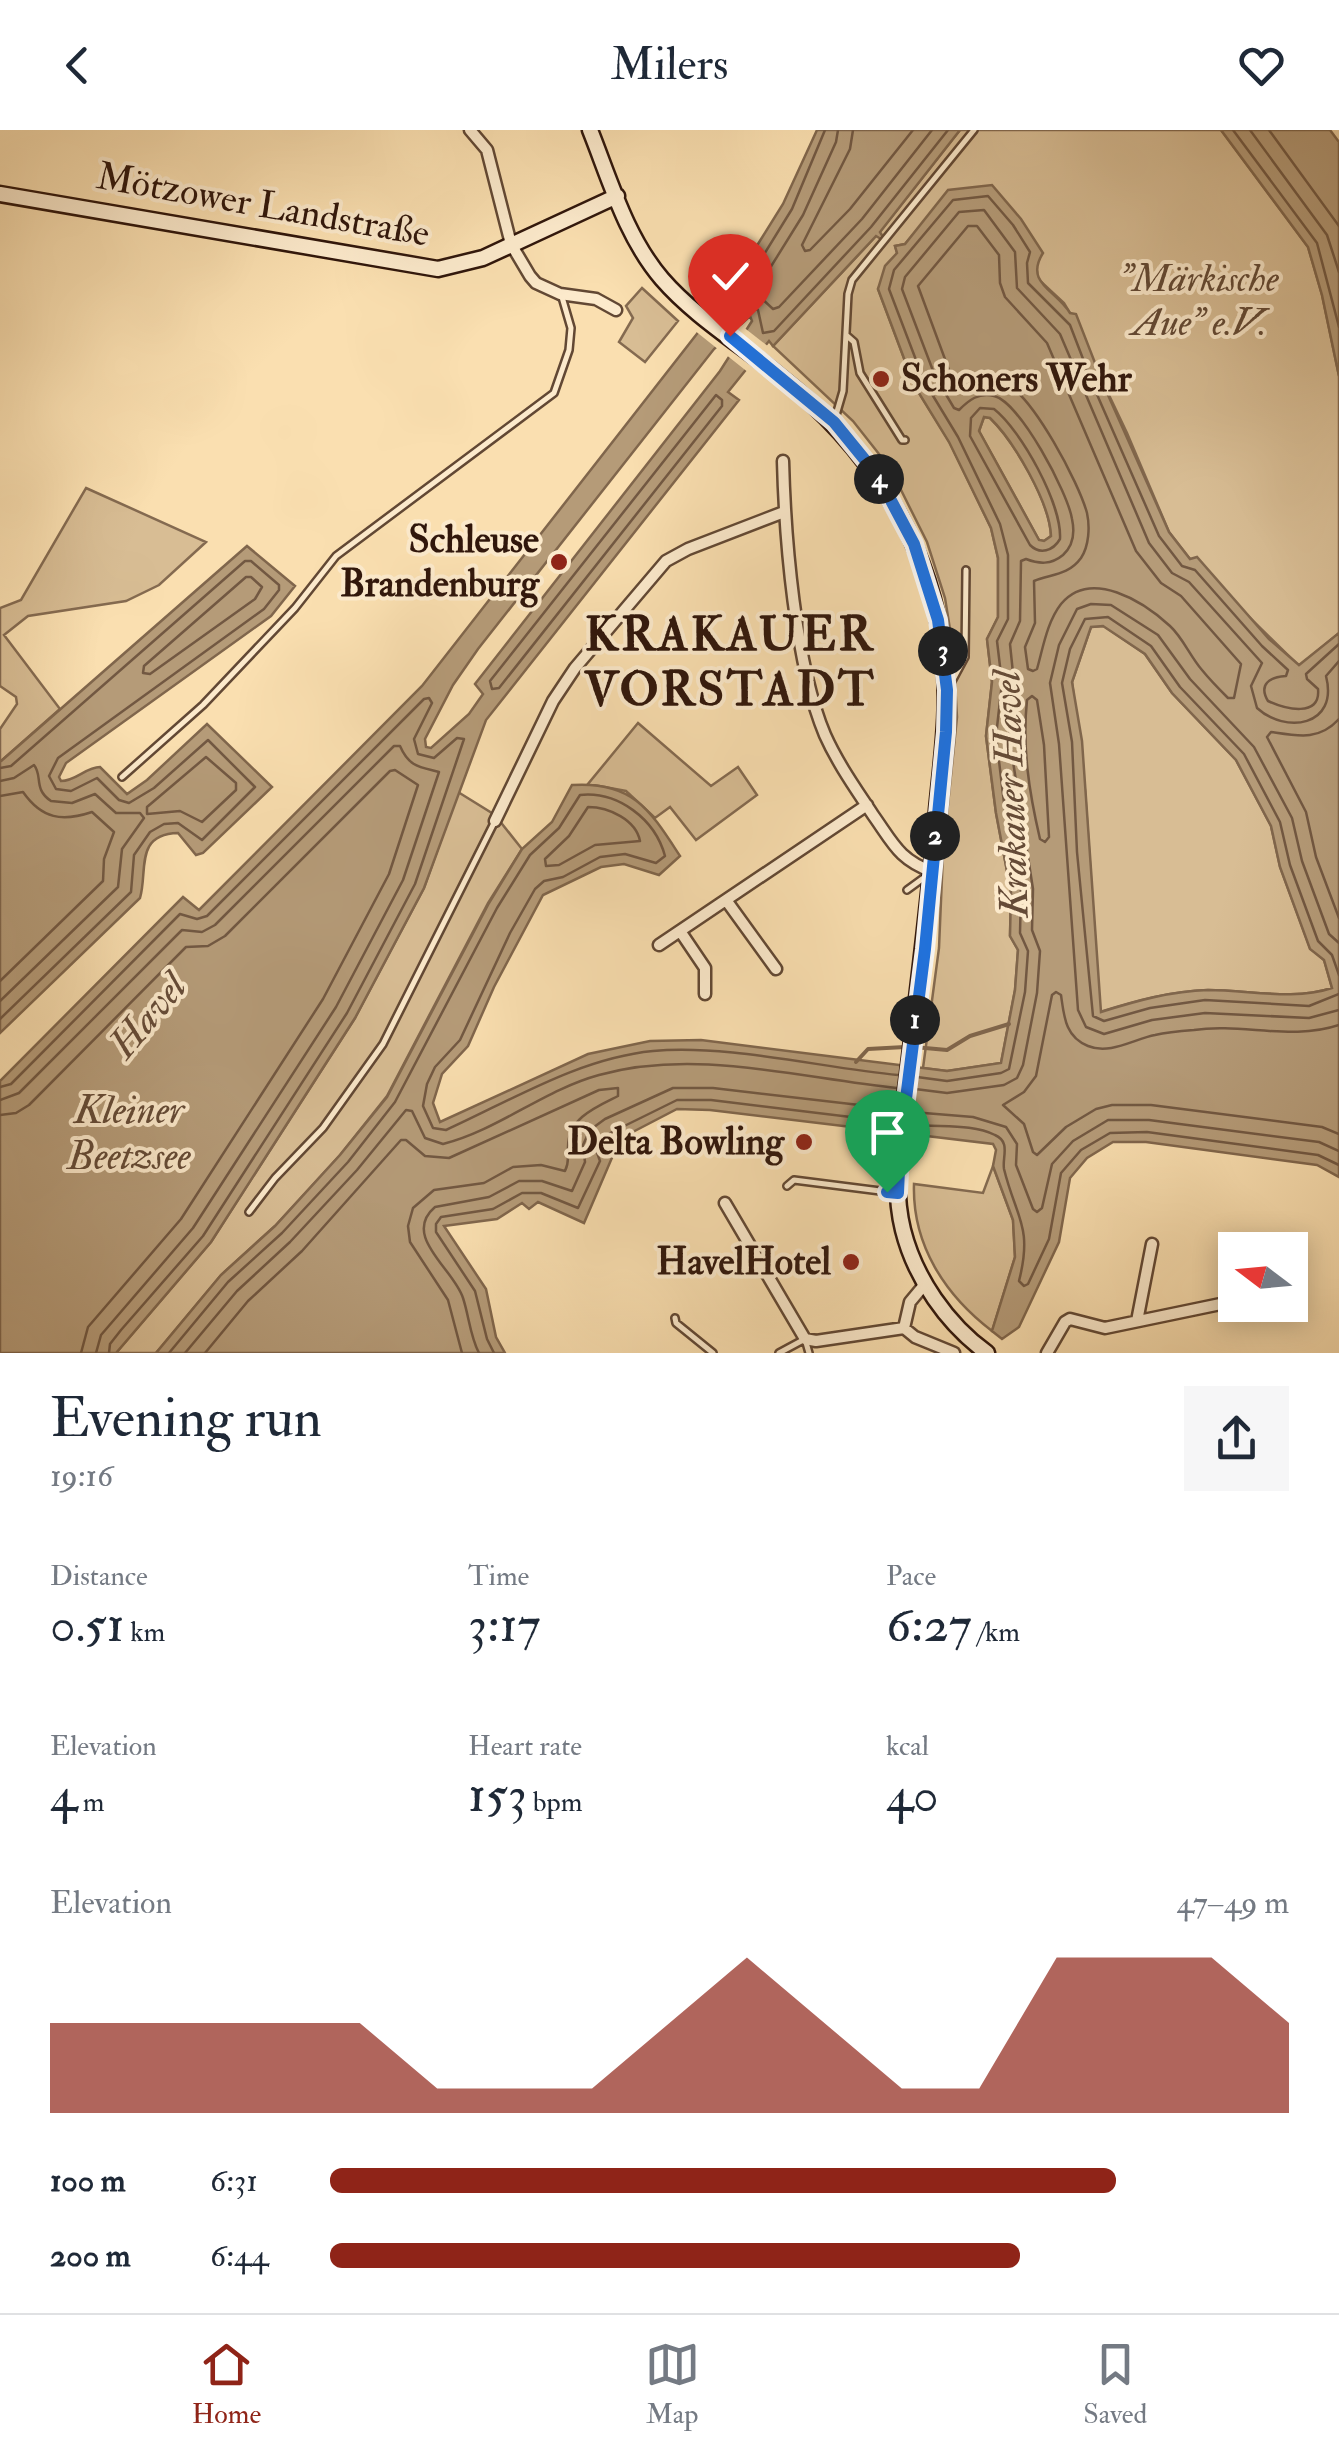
<!DOCTYPE html>
<meta charset="utf-8">
<style>
:root{--surface:#fff;--page:#f6f6f7;--text:#1f2937;--muted:#747a83;--line:#e0e1e3;--accent:#8f2418}
body{margin:0;font-family:"IM FELL Double Pica",serif;background:var(--page);color:var(--text);height:100vh;display:flex;flex-direction:column;font-size:38px;white-space:nowrap}
*{box-sizing:border-box;margin:0}
p{font-size:32px;color:var(--muted)}
.icon{flex:none;width:55px;height:55px;fill:none;stroke:currentColor;stroke-width:2;stroke-linecap:round;stroke-linejoin:round}
.map{position:relative;height:1223px;overflow:hidden}
.details{display:flex;flex-direction:column;background:var(--surface);flex:1}
.details>*{flex:none}
.needle{width:65px;rotate:286deg}
.controls{position:absolute;left:1218px;top:1102px;display:grid;gap:20px}
.controls a{display:grid;place-items:center;width:90px;height:90px;border-radius:0px;background:var(--surface);box-shadow:0 5px 25px #0003;font-size:50px}
.pin{position:absolute;display:grid;place-items:center;width:85px;height:85px;color:#fff;margin:-102px -42px;border-radius:50% 50% 50% 0;rotate:-45deg;box-shadow:0 0 10px #0007}
.pin .icon{rotate:45deg}
.km{position:absolute;width:50px;height:50px;margin:-25px;border-radius:50%;background:#222;color:#fff;font-size:28px;line-height:50px;text-align:center}
.round{display:grid;place-items:center;flex:none;width:105px;height:105px;border-radius:0px;background:var(--page)}
.summary{display:flex;align-items:center;justify-content:space-between;height:170px;padding:0 50px}
h1{font-size:55px;font-weight:600;line-height:75px}
.stats{display:grid;grid-template-columns:repeat(3,1fr);gap:15px;height:170px;padding:10px 50px}
.stats div{display:grid;align-content:center}
.stats b{font-size:50px;font-weight:600}
.stats small{font-size:28px;font-weight:400}
.stats p{font-size:28px}
.chart{height:280px;padding:20px 50px}
.chart p{display:flex;justify-content:space-between}
.chart svg{width:100%;height:180px;margin-top:10px;fill:var(--accent);opacity:.7}
ul{padding:0 50px;list-style:none;font-size:32px}
li{display:grid;grid-template-columns:160px 120px 1fr;align-items:center;height:75px}
li i{height:25px;border-radius:12px;background:var(--accent)}
header{display:flex;justify-content:space-between;align-items:center;height:130px;padding:0 50px;background:var(--surface);font-size:45px;font-weight:600}
.tabs{display:flex;justify-content:space-around;align-items:center;height:140px;border-top:2px solid var(--line);background:var(--surface);font-size:28px;color:var(--muted)}
.tabs a{display:grid;justify-items:center;gap:5px}
.tabs .on{color:var(--accent)}
.map>svg:first-child{display:block}
</style>
<header><svg class="icon" aria-label="back" viewBox="0 0 24 24"><path d="M15 5l-7 7 7 7"/></svg>Milers<svg class="icon" aria-label="heart" viewBox="0 0 24 24"><path d="M12 20l-8-8c-3-5 5-10 8-4 3-6 11-1 8 4z"/></svg></header>
<div class="map">
<svg width="1339" height="1223" viewBox="0 0 1339 1223">
<rect width="100%" height="100%" fill="#fadfb0"/>
<filter id="stains"><feTurbulence type="fractalNoise" baseFrequency=".002" numOctaves="4"/><feColorMatrix values="0 0 0 0 .2 0 0 0 0 .09 0 0 0 0 .02 0 0 0 .5 -.17"/></filter>
<radialGradient id="worn" r=".72"><stop offset=".6" stop-color="#630" stop-opacity="0"/><stop offset="1" stop-color="#630" stop-opacity=".3"/></radialGradient>
<path fill="#d8bd94" stroke="#846a50" stroke-width="2.5" d="M960,0h261l87,117 14,48 17,81v257l-40,33 -109,-107 -21,-27 -42,-99 -57,-120 -6,-10 -26,-24 -2,-15 -118,-35 -13,15 -10,2 2,7 -19,36 36,96 35,56 42,87 7,30v59l-11,22 5,43 -6,54 10,77 15,79 -1,44 8,14 -3,40 -14,73 -54,8 -24,-3 16,-120 4,-95 14,-136 -4,-69 -8,-50 -18,-56 -37,-74 -37,-47 -80,-75 104,-111 6,3 -4,-5z
M642,158l36,33 -33,41 -26,-20 14,-24 -7,-12z
M984,287l6,1c24,23 60,85 61,118l-7,5 -5,-1 -60,-109z
M86,358l120,54 -47,43 -33,16 -98,15 -24,19 56,74 -60,53v-33l17,-25 -1,-7 -16,-11v-78l21,-8z
M1104,496l41,28 27,39 64,67 35,66 9,41 30,81 14,12 8,28c-39,13 -82,2 -124,2 -37,1 -73,11 -108,22l-15,-222 -13,-108 19,-55z
M638,593l73,63 27,-19 19,28 -61,45 -26,-33 -15,11 -29,-27 -38,-7z
M458,662l37,23 27,34 -34,54 -101,193 -47,59 -65,71 -54,49 -65,78h-40l95,-111 144,-224 69,-130z
M993,1036l20,54 2,37 -23,74c-47,-36 -80,-86 -78,-147l69,9z"/>
<path fill="#b59b78" stroke="#80664c" stroke-width="2.5" fill-rule="evenodd" d="M817,0h143l-80,102 3,5 -2,2 -5,-3 -103,110 -4,-5 -41,51 11,8 -253,320 -62,168 -69,130 -144,224 -95,111h-116v-272l183,-184 16,13 223,-224 299,-383 62,-99zM750,186l2,5 -32,50 -245,313 8,10 -14,20 -38,34 -5,-1 -1,-8 28,-54 25,-36 236,-300z
M1221,0h109l9,12v234l-17,-81 -14,-48z
M992,55l29,34 22,34c-19,30 13,37 27,60l6,1 28,72 65,146 21,27 7,-2 72,82 30,26 40,-32v544l-22,-12 -171,-23h-33l-26,16 -17,20 -11,64 -40,85 -17,12 -10,-8 23,-74 -2,-37 -20,-54 3,-16 -3,-6 -283,-34 -33,-1 -73,38 10,6 -30,70 -46,-21 -9,7 -7,-6 -25,16 -53,7 42,63 10,48 9,16h-349l65,-78 54,-49 65,-71 47,-58 102,-194 33,-54 30,-27 20,-37c61,-4 78,25 108,71l-21,19 -35,-11 -23,3 -58,28 -49,92 -26,59 -26,28 -9,29 7,19 148,-68 62,-13 51,-1 246,31 54,-8 14,-73 3,-40 -8,-14 1,-44 -15,-79 -10,-77 6,-54 -5,-43 11,-22v-59l-7,-30 -42,-86 -35,-57 -36,-96 7,-23 12,-13 -2,-7 10,-2 43,-54zM984,287l6,1c24,23 60,85 61,118l-7,5 -5,-1 -60,-109zM1103,496l42,28 27,39 64,67 35,66 9,41 30,82 14,11 8,28c-39,13 -82,2 -124,2 -37,1 -72,11 -107,22l-19,-271 -10,-59 19,-55z
M247,416l48,40 -24,30 -205,147 -7,14 2,4c15,0 25,-14 39,-14l27,27 20,-14 60,-56 65,63 -69,66 -7,2 -18,-22c-44,1 -30,39 -38,65l-140,135v-271z"/>
<path fill="#fadfb0" d="M714,174l60,47 -5,-2 -20,24 -24,-19 15,-25 -21,21 -25,-20z"/>
<g fill="none" stroke-linecap="round" stroke-linejoin="round">
<path stroke="#725842" stroke-width="2.5" d="M825,0l-33,79 -58,94 3,6 12,-3 9,4 5,23 11,-2 97,-104 77,-97
M838,0l-2,12 -33,73 -46,74v5l16,15 6,-2 83,-88 70,-89
M853,0l-3,19 -48,96 3,6 5,-1 40,-41 63,-79
M1233,0l84,113 22,84
M1250,0l77,105 12,37
M1269,0l70,96
M968,96h9l22,29 1,28 5,14 42,46 89,208 25,32 20,13 60,68 -7,34h-6c-9,-9 -18,-18 -26,-28 -12,-14 -19,-32 -32,-44 -26,-24 -79,-58 -109,-22 -14,18 -18,44 -24,65l-4,2 -5,-2 -3,-22 10,-24 -1,-42c16,-7 34,-5 47,-23 8,-12 9,-31 6,-45 -8,-30 -54,-117 -82,-130 -16,-6 -30,-1 -45,3l-11,-16 -31,-84z
M716,265l6,5v6l-223,282 -7,1 -2,-8z
M980,278l14,1c27,21 68,95 66,130 -7,12 -20,16 -30,6l-60,-109 1,-18z
M246,447h5l11,10 -7,12 -105,75 -7,-1 1,-7z
M1032,566l5,4 7,45 5,92 -4,5 -5,-3c-11,-47 -18,-92 -13,-139z
M1339,589c-20,22 -41,17 -68,13l-4,5 39,75 10,45 23,61
M206,627l30,26v7l-34,32 -22,-11 -33,3v-7z
M0,638l11,-2 234,-205h6l28,24v5l-15,19 -206,149 -9,18 7,13 15,2 26,-13 22,22 10,3 25,-15 54,-48 47,47 -53,53 -24,-17 -14,1 -14,8 -16,23 -3,37 -131,127
M0,651l14,-3 20,-13c9,11 -1,24 17,36l21,2 23,-9 21,19h24l4,5 -22,31 -4,38 -118,114
M0,666l23,-4c19,27 39,30 69,20l22,20 -10,27 -1,22 -103,100
M588,677c21,0 48,13 52,34l-45,4 -36,20 -13,1 -1,-7 24,-23z
M1339,813l-10,-9 -27,-73 -10,-43 -38,-71 -64,-68 -32,-44 -47,-30 -20,-1 -14,5 -18,36 -9,38 9,61 19,266 8,17 18,7 48,-14 53,-7 104,5 30,-8
M1339,845l-7,-20 -14,-14 -28,-76 -10,-43 -36,-68 -64,-67 -29,-41 -43,-29 -23,2 -15,30 -8,34 10,59 5,110 16,164 11,5 46,-13 55,-8 104,6 30,-12
M1339,895c-47,16 -97,-2 -145,5 -13,1 -26,2 -39,5 -21,4 -45,20 -67,11 -23,-9 -24,-30 -27,-51l-5,-3 -4,3 -16,81 -12,16 -21,13 21,19 9,28 4,3 29,-28 30,-18 16,-4h39l171,22 17,7
M917,947l30,4 54,-8 8,-4 16,-77 3,-41 -8,-18 1,-42 -16,-80 -9,-75 6,-53 -5,-42 11,-22v-64l-8,-31 -42,-87 -34,-56 -35,-92 5,-19 59,-70 35,-4 25,29 17,27 -3,11 1,20 42,42 25,65 64,146 23,30 13,4 67,76 26,24 -2,6c-16,1 -28,8 -18,25 17,8 53,17 50,-12l-11,-10 -1,-5 33,-30
M0,957l11,-3 169,-170 17,5 10,-3 217,-217 5,-1 3,5 -18,36 4,15 16,4 23,-20 7,1 -49,145 -68,129 -144,223 -82,94 -11,14 -1,9
M915,959l32,4 57,-8 13,-7 6,-13 14,-72 3,-42 -8,-21 1,-41 -24,-153 5,-53 -4,-39 10,-23 1,-60 5,-2c13,5 25,6 37,-4 10,-9 12,-22 9,-36 -4,-26 -52,-117 -78,-123 -15,-4 -25,4 -35,14l-5,-2 -19,-32 -33,-87 3,-12 54,-65 25,-2 31,42 2,36 43,46 89,209 23,30 17,9 73,81 -11,23 6,22c28,26 82,19 69,-32l13,-15
M0,970l19,-7 163,-163 20,2 13,-7 179,-179h6c9,21 20,21 39,26l-36,108 -67,127 -143,221 -92,107 -5,18
M912,982l61,5 33,10 11,17 -1,21 17,44 4,3 5,-4 10,-44 21,-23 35,-21h41l170,22 20,9
M0,985l16,-2 13,-8 157,-158 22,-1 17,-10 165,-165 5,-1 23,15 -29,89 -66,125 -142,220 -93,108 -7,26
M911,994c26,4 60,-1 84,11 16,7 7,22 9,34 12,49 29,57 15,112l5,5 4,-2 21,-45 12,-66 20,-23 29,-17 37,-1 171,23 21,10
M169,1223l59,-71 54,-49 66,-71 47,-60 102,-194 33,-53 29,-27 21,-33c38,-4 75,24 85,61l-9,7 -31,-9 -25,3 -37,20 -19,4 -9,8 -25,44 -50,107 -25,27 -8,17 -4,22 10,22 13,2c66,-30 134,-72 207,-79 74,-7 170,17 245,24
M185,1223l52,-62 53,-49 67,-72 49,-60 6,1 13,27 18,6c55,-14 101,-54 156,-69 97,-27 199,3 298,13
M205,1223l43,-52 54,-50 99,-111h5l19,16 24,2 150,-68 19,-2v8c-22,11 -50,22 -50,51 -1,11 2,14 -3,24l-24,-6 -28,2 -29,16 -50,7 -21,18 -5,18 2,16 38,58 14,53
M479,1223c-9,-17 -10,-37 -16,-55 -9,-29 -62,-62 -28,-91l54,-10 30,-16h23l30,10 13,-29 -2,-17 7,-15 15,-11 68,-31h40l181,21
M494,1223l-7,-14 -12,-48 -39,-59v-8l5,-7 52,-8 29,-16h19l37,15 22,-47 -5,-14 5,-9 77,-38h34l181,22"/>
<path stroke="#80664c" stroke-width="4" d="M914,917l33,3 23,-14 39,-12
M856,932l12,-13 37,-2"/>
<defs>
<path id="service" d="M846,205l8,7 6,31 42,67h3
M834,292l9,-31 5,-97 4,-14 122,-150
M951,553l14,-26 1,-87
M122,647l81,-72 92,-97 41,-52 218,-163 15,-43 2,-22 -9,-31
M907,760l22,-16
M787,1056l7,-6 102,13
M249,1082l26,-34 48,-50 60,-84 111,-221
M675,1188l1,5 37,30
M779,1223l26,-14 4,14"/>
<path id="minor" d="M470,0l17,20 24,94 19,32 6,7 24,11 36,5 20,11
M783,331c2,78 12,203 42,274 13,29 31,54 48,80 20,28 26,45 60,57
M495,691l58,-120 22,-33 91,-107 22,-12 96,-37
M726,770l50,69
M680,801l25,37v26
M659,815l208,-140
M725,1073l80,136 11,2 88,-13 11,9 39,16
M1235,1126v1
M1137,1191l15,-77
M904,1198l6,-26 15,-18
M1047,1223l18,-31 5,-3 35,9 130,-27"/>
<path id="secondary" d="M590,0c20,50 36,107 72,149 32,37 78,65 116,96 88,69 152,164 165,277 7,54 -1,105 -6,158 -7,86 -18,170 -28,255 -6,53 -19,113 -6,165 12,48 44,94 84,123
M0,64l438,75 45,-11 134,-62"/>
</defs>
<use href="#service" stroke="#624834" stroke-width="10"/>
<use href="#minor" stroke="#624834" stroke-width="15"/>
<use href="#secondary" stroke="#30160b" stroke-width="19"/>
<use href="#service" stroke="#fceacc" stroke-width="5"/>
<use href="#minor" stroke="#fceacc" stroke-width="10"/>
<use href="#secondary" stroke="#fceacc" stroke-width="14"/>
</g>
<g fill="none" stroke-linecap="round" stroke-linejoin="round">
<defs>
<path id="route" d="M730,206l104,86 44,54 36,68 24,76 9,70 -1,42 -21,217 -25,197 -2,47 -11,-1"/>
</defs>
<use href="#route" stroke="#fff" stroke-width="20"/>
<use href="#route" stroke="#1a73e8" stroke-width="12"/>
</g>
<g fill="#8f2418" stroke="#fceacc" stroke-width="4">
<circle cx="881" cy="249" r="10"/>
<circle cx="559" cy="432" r="10"/>
<circle cx="804" cy="1012" r="10"/>
<circle cx="851" cy="1132" r="10"/>
</g>
<g text-anchor="middle" dominant-baseline="central" stroke-width="8" stroke-linejoin="round" paint-order="stroke">
<g font-size="38" fill="#30160b" stroke="#fceacc">
<text transform="translate(263 75) rotate(10)">Mötzower Landstraße</text>
</g>
<g font-size="38" font-style="italic" fill="#624834" stroke="#fceacc">
<text x="1199" y="149">"Märkische<tspan x="1199" dy="44">Aue" e.V.</tspan></text>
</g>
<g font-size="38" font-weight="bold" fill="#30160b" stroke="#fceacc" text-anchor="end">
<text x="901" y="249" text-anchor="start">Schoners Wehr</text>
<text x="539" y="410">Schleuse<tspan x="539" dy="44">Brandenburg</tspan></text>
<text x="784" y="1012">Delta Bowling</text>
<text x="831" y="1132">HavelHotel</text>
</g>
<g font-size="40" font-style="italic" fill="#654b37" stroke="#fceacc">
<text transform="translate(1011 664) rotate(-92)">Krakauer Havel</text>
<text transform="translate(148 886) rotate(-50)">Havel</text>
<text x="129" y="980">Kleiner<tspan x="129" dy="46">Beetzsee</tspan></text>
</g>
<g font-size="48" font-weight="bold" letter-spacing="2.5" fill="#30160b" stroke="#fceacc">
<text x="730" y="505">KRAKAUER<tspan x="730" dy="55">VORSTADT</tspan></text>
</g>
</g>
<rect width="100%" height="100%" filter="url(#stains)"/>
<rect width="100%" height="100%" fill="url(#worn)"/>
</svg>
<div class="controls">
<a><svg class="needle" viewBox="-14 -14 28 28"><path d="M0-13l5 13h-10z" fill="#e53935"/><path d="M0 13l5-13h-10z" fill="#747a83"/></svg></a>
</div>
<div class="pin" style="left:887px;top:1062px;background:#1e9e55"><svg class="icon" aria-label="arrive" viewBox="0 0 24 24"><path d="M6 21V4h12l-3 4 3 4H6"/></svg></div>
<div class="pin" style="left:730px;top:206px;background:#d93025"><svg class="icon" aria-label="check" viewBox="0 0 24 24"><path d="M5 12l5 5 9-10"/></svg></div>
<b class="km" style="left:915px;top:890px">1</b>
<b class="km" style="left:935px;top:706px">2</b>
<b class="km" style="left:943px;top:521px">3</b>
<b class="km" style="left:879px;top:349px">4</b>
</div>
<section class="details">
<div class="summary"><div><h1>Evening run</h1><p>19:16</p></div><a class="round"><svg class="icon" aria-label="share" viewBox="0 0 24 24"><path d="M12 15V3M7 8l5-5 5 5M5 13v7h14v-7"/></svg></a></div>
<div class="stats">
<div><p>Distance</p><b>0.51<small> km</small></b></div>
<div><p>Time</p><b>3:17</b></div>
<div><p>Pace</p><b>6:27<small> /km</small></b></div>
</div>
<div class="stats">
<div><p>Elevation</p><b>4<small> m</small></b></div>
<div><p>Heart rate</p><b>153<small> bpm</small></b></div>
<div><p>kcal</p><b>40</b></div>
</div>
<div class="chart"><p><span>Elevation</span>47–49 m</p>
<svg viewBox="0 0 160 44" preserveAspectRatio="none"><path d="M0 44V22L10 22L20 22L30 22L40 22L50 38L60 38L70 38L80 22L90 6L100 22L110 38L120 38L130 6L140 6L150 6L160 22V44z"/></svg>
</div>
<ul>
<li><b>100 m</b>6:31<i style="width:82%"></i></li>
<li><b>200 m</b>6:44<i style="width:72%"></i></li>
</ul>
</section>
<nav class="tabs">
<a class="on"><svg class="icon" aria-label="home" viewBox="0 0 24 24"><path d="M3 11l9-7 9 7M6 9v11h12V9"/></svg>Home</a>
<a><svg class="icon" aria-label="map" viewBox="0 0 24 24"><path d="M3 6l6-2 6 2 6-2v14l-6 2-6-2-6 2zM9 4v14M15 6v14"/></svg>Map</a>
<a><svg class="icon" aria-label="saved" viewBox="0 0 24 24"><path d="M7 4h10v16l-5-4-5 4z"/></svg>Saved</a>
</nav>
